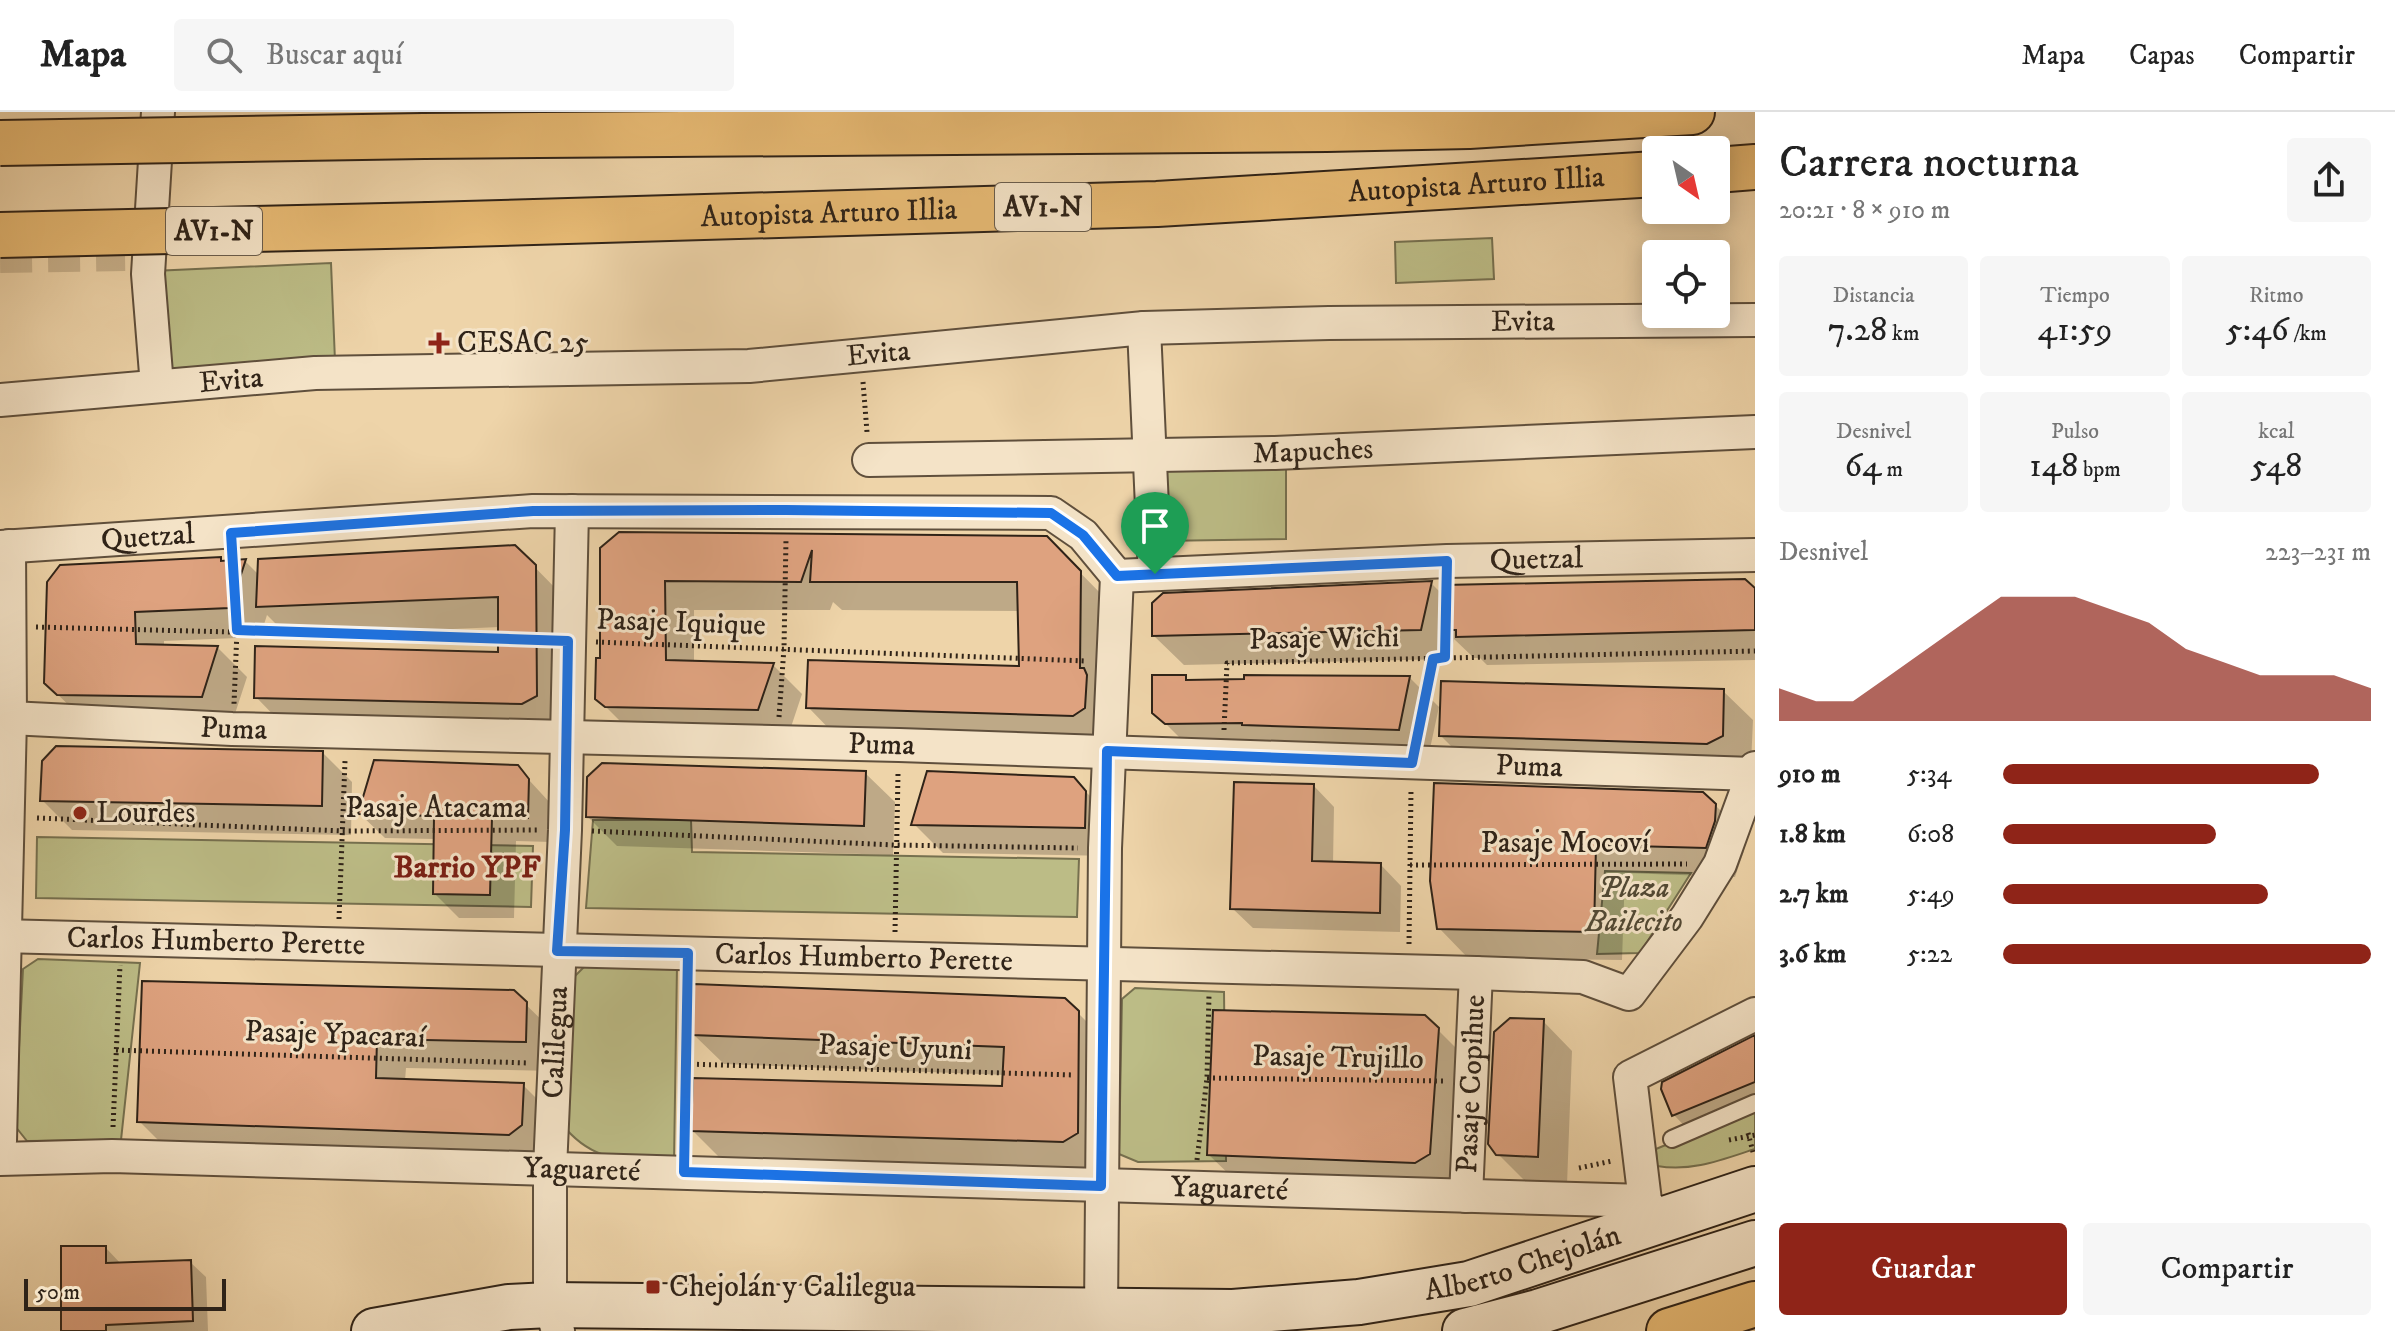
<!DOCTYPE html>
<html lang="es">
<meta charset="utf-8">
<style>
:root{--surface:#fff;--page:#f6f6f6;--text:#222;--muted:#767676;--line:#e0e0e0;--accent:#8f2418}
body{margin:0;font-family:"IM FELL DW Pica",serif;background:var(--page);color:var(--text);height:100vh;display:flex;flex-direction:column;font-size:30px;white-space:nowrap}
*{box-sizing:border-box;margin:0}
p{font-size:26px;color:var(--muted)}
.icon{flex:none;width:44px;height:44px;fill:none;stroke:currentColor;stroke-width:2;stroke-linecap:round;stroke-linejoin:round}
.map{position:relative;flex:1;overflow:hidden}
.details{display:flex;flex-direction:column;background:var(--surface);width:640px}
.details>*{flex:none}
.needle{width:52px;rotate:146deg}
.tools{position:absolute;left:1642px;top:24px;display:grid;gap:16px}
.tools a{display:grid;place-items:center;width:88px;height:88px;border-radius:8px;background:var(--surface);box-shadow:0 4px 20px #0003;font-size:40px}
.scale{position:absolute;left:24px;bottom:20px;width:202px;box-sizing:border-box;padding-left:8px;border:4px solid #2f2318;border-top:0;font-size:22px;line-height:28px;white-space:nowrap;color:#2f2318;-webkit-text-stroke:6px #f4e3c7;paint-order:stroke}
.pin{position:absolute;display:grid;place-items:center;width:68px;height:68px;color:#fff;margin:-82px -34px;border-radius:50% 50% 50% 0;rotate:-45deg;box-shadow:0 0 8px #0007}
.pin .icon{rotate:45deg}
.round{display:grid;place-items:center;flex:none;width:84px;height:84px;border-radius:8px;background:var(--page)}
.head{display:flex;align-items:center;justify-content:space-between;height:136px;padding:0 24px}
h1{font-size:44px;font-weight:600;line-height:60px}
.metrics{display:grid;grid-template-columns:repeat(3,1fr);gap:12px;height:136px;padding:8px 24px}
.metrics div{display:grid;align-content:center;border-radius:8px;background:var(--page);text-align:center}
.metrics b{font-size:34px;font-weight:600}
.metrics small{font-size:22px;font-weight:400}
.metrics p{font-size:22px}
.chart{height:224px;padding:16px 24px}
.chart p{display:flex;justify-content:space-between}
.chart svg{width:100%;height:144px;margin-top:8px;fill:var(--accent);opacity:.7}
.action{display:flex;gap:16px;margin-top:auto;padding:16px 24px}
.action a{flex:1;height:92px;border-radius:8px;background:var(--accent);color:#fff;font-size:32px;font-weight:600;line-height:92px;text-align:center}
.action a+a{background:var(--page);color:var(--text)}
ul{padding:0 24px;list-style:none;font-size:26px}
li{display:grid;grid-template-columns:128px 96px 1fr;align-items:center;height:60px}
li i{height:20px;border-radius:10px;background:var(--accent)}
header{display:flex;align-items:center;gap:48px;box-sizing:border-box;height:112px;padding:0 40px;background:var(--surface);border-bottom:2px solid var(--line)}
header strong{font-size:38px}
nav{display:flex;gap:44px;margin-inline-start:auto;font-size:28px}
.search{width:560px;height:72px;background:var(--page);display:flex;align-items:center;gap:20px;box-sizing:border-box;padding:0 28px;border-radius:8px;color:var(--muted);font-size:30px}
main{display:flex;flex:1;min-height:0}
.map>svg:first-child{display:block}
</style>
<header>
<strong>Mapa</strong>
<div class="search"><svg class="icon" aria-label="search" viewBox="0 0 24 24"><circle cx="10" cy="10" r="6"/><path d="M15 15l6 6"/></svg>Buscar aquí</div>
<nav><a>Mapa</a><a>Capas</a><a>Compartir</a></nav>
</header>
<main>
<div class="map">
<svg width="1755" height="1219" viewBox="0 0 1755 1219">
<rect width="100%" height="100%" fill="#eed4a9"/>
<filter id="stains"><feTurbulence type="fractalNoise" baseFrequency=".0025" numOctaves="4"/><feColorMatrix values="0 0 0 0 .2 0 0 0 0 .09 0 0 0 0 .02 0 0 0 .5 -.17"/></filter>
<radialGradient id="worn" r=".72"><stop offset=".6" stop-color="#630" stop-opacity="0"/><stop offset="1" stop-color="#630" stop-opacity=".3"/></radialGradient>
<path fill="#bcbc86" stroke="#76704f" stroke-width="2" d="M1492,126l2,41 -98,4 -1,-41z
M331,151l4,98 -177,8 -5,-98z
M1286,352v75l-127,2 -1,-76z
M593,708h98l1,32 387,7 -2,58 -491,-9z
M37,725l496,9 -2,61 -495,-9z
M1605,759l86,2 -51,80 -43,1z
M38,847l102,4 -19,177 -94,1 -12,-15 8,-157z
M586,853l91,1 -3,196c-43,-2 -76,3 -108,-33l4,-148z
M1135,876l89,4 2,169 -88,1 -19,-8 3,-155z
M1755,996v41c-34,11 -63,23 -98,17l-1,-17z"/>
<path fill="#0003" d="M1046,426l63,64 5,135h-277l-29,-30 213,-39 -1,-57 -178,-1 -9,-8 -3,8h-136v53l79,2 29,29 -15,45 -160,-11 -30,-30 5,-38v-111z
M515,435l49,50 2,128 -281,2 -29,-30 244,-43v-27l-212,9 -21,-21 -7,22 -96,4v5l54,2 29,29 -16,49 -143,-2 -42,-41 3,-101 171,-23 4,3 21,-1 14,14z
M1431,471l15,15 309,-7v69l-268,5 -7,-7h-6l-20,-19 -4,20 -266,6 -30,-29z
M1185,565l5,5 56,-1v-4l164,1 29,29 -11,51 -244,-16 -30,-30z
M1723,579l30,29 -2,45h-281l-29,-29z
M322,640l30,30 -1,53 -279,-5 -30,-30z
M517,655l35,38 -1,37 -35,-1 -2,77h-55l-24,-24v-55l-50,-1 -25,-24z
M865,661l30,29 -2,53 -276,-9 -29,-29z
M1073,667l30,30 11,47 -171,-3 -29,-29z
M1314,674l20,21 -1,57 48,1 20,21 -1,46 -147,-4 -21,-20z
M1715,693l30,30 -1,16 -9,26 -110,-4 -3,87 -154,-2 -29,-30 -7,-47z
M513,880l43,42 -1,37 -149,-3 -1,13 118,4 29,29 -2,41 -381,-4 -30,-30z
M1065,888l42,42 -14,129 -371,-11 -29,-29 311,-43 1,-13 -281,-11 -30,-29z
M1425,905l43,43 -9,124h-220l-30,-29z
M1543,909l29,30 -5,134 -39,-1 -30,-30z
M1755,926v72l-61,26 -20,-21z
M106,1136l16,17 68,-3 16,15 2,54h-145z"/>
<path fill="#dea27f" stroke="#2f2318" stroke-width="2" d="M619,420l428,4 34,35 -1,97h4l3,7 -2,33 -12,8 -267,-8 2,-48 211,6 -2,-84h-207l2,-32 -11,32 -136,-1 1,79 108,3 -16,47 -153,-3 -10,-8 1,-41h4v-110z
M515,433l21,20 1,131 -15,8 -268,-6 1,-52 243,6v-55l-242,10 2,-48z
M221,445v4l25,-2 -16,49 -95,4 1,32 82,2 -16,51 -145,-2 -13,-12 3,-101 13,-17z
M1745,467l10,9v42l-299,7v-7h-14l2,-45z
M1432,469l-11,49 -269,6v-33l11,-10z
M1152,563h34v5l58,-1v-4l166,1 -11,54 -157,-5v-2l-77,1 -13,-11z
M1441,569l283,8 -1,47 -16,8 -268,-8z
M56,634l267,5 -1,55 -282,-5 2,-40z
M374,648l144,5 11,14 -1,39 -36,-1 -2,78 -57,-1 1,-78 -76,-2z
M602,651l264,8 -2,55 -278,-9 1,-40z
M927,659l147,6 12,14 -1,37 -174,-3z
M1234,670l80,2 -2,77 69,2 -1,50 -150,-4z
M1434,671l269,9 13,12 -1,17 -9,27 -110,-3 -2,87 -157,-3 -7,-48z
M142,869l372,9 13,12 -1,40 -149,-3 -1,39 148,5 -2,42 -13,10 -372,-13z
M694,872l371,14 14,13 -1,122 -15,9 -372,-11 2,-53 309,8 2,-39 -312,-12z
M1213,898l212,5 14,13 -9,126 -15,9 -208,-8z
M1510,906l34,1 -6,138 -42,-2 -8,-11 6,-112z
M1755,923v47l-83,34 -11,-27 1,-7z
M61,1134h45v17l85,-3 2,61 -87,4v6h-45z"/>
<g fill="none" stroke-linecap="round" stroke-linejoin="round">
<path stroke="#c8b18c" stroke-width="32" stroke-dasharray="32 16" stroke-linecap="butt" d="M0,145l125,-2"/>
<defs>
<path id="lane" d="M1672,1027l83,-36"/>
<g id="street">
<path d="M1144,216l11,246"/>
<path d="M157,274l-9,-112 10,-162"/>
<path id="s1" d="M0,288l315,-27 434,-7 395,-38 185,-5 426,-3"/>
<path id="s2" d="M869,348l406,-7 480,-21"/>
<path id="s3" d="M0,435l533,-36 518,2 32,22 34,41 330,-15 308,-6"/>
<path id="s4" d="M10,606l222,11 667,16 854,29"/>
<path id="s5" d="M0,824l1476,37 107,4 46,17 58,-77 33,-53 35,-96"/>
<path d="M0,1029l10,-423 -1,-172"/>
<path id="s6" d="M0,1047l112,-3 1533,45"/>
<path id="s7" d="M1466,1084l10,-223"/>
<path d="M1656,1106l-11,-17 -15,-124 125,-63"/>
<path id="s8" d="M558,1219l-8,-26v-136l15,-339 7,-319"/>
<path d="M1096,1219l5,-20 4,-463 12,-272"/>
</g>
<g id="secondary">
<path id="s9" d="M374,1219l135,-24 41,-2 683,7 126,-10 110,-18 286,-95"/>
<path d="M1465,1219l73,-19 217,-69"/>
</g>
<g id="highway">
<path d="M424,24l903,-7 142,-3 223,-14"/>
<path d="M1716,58l39,-3"/>
<path id="s10" d="M429,113l728,-21 499,-30"/>
<path d="M1669,1219l86,-27"/>
</g>
</defs>
<use href="#lane" stroke="#5f4f3c" stroke-width="20"/>
<use href="#street" stroke="#5f4f3c" stroke-width="36"/>
<use href="#secondary" stroke="#2f2318" stroke-width="48"/>
<use href="#highway" stroke="#2f2318" stroke-width="48"/>
<path stroke="#2f2318" stroke-width="5" stroke-dasharray="2 4" stroke-linecap="butt" d="M863,270l4,50
M232,446l5,72 -3,74
M36,515l506,13
M596,530l490,19
M1445,545l1,-67
M779,605l5,-69 2,-109
M1224,618l3,-67 528,-12
M1417,625l16,-78
M37,706l305,13 196,-1
M592,719l302,14 184,3
M1410,753l277,-1
M339,807l6,-158
M895,820l3,-158
M1409,832l2,-154
M116,938l413,13
M685,952l389,11
M1207,966l237,3
M113,1015l7,-162
M1748,1021l5,19
M1729,1028l26,-5
M684,1035l3,-165
M1197,1048l10,-82 2,-83
M1579,1056l33,-7"/>
<use href="#lane" stroke="#f4e3c7" stroke-width="16"/>
<use href="#street" stroke="#f4e3c7" stroke-width="32"/>
<use href="#secondary" stroke="#f4e3c7" stroke-width="44"/>
<use href="#highway" stroke="#e7ba74" stroke-width="44"/>
<defs>
<path id="highway-bridge" d="M0,31l424,-7
M0,123l429,-10"/>
</defs>
<use href="#highway-bridge" stroke="#2f2318" stroke-width="48" stroke-linecap="butt"/>
<use href="#highway-bridge" stroke="#e7ba74" stroke-width="44"/>
</g>
<g fill="none" stroke-linecap="round" stroke-linejoin="round">
<defs>
<path id="route" d="M786,398l265,3 32,22 34,41 330,-15 -2,96 -12,2 -21,104 -305,-12 -6,435 -417,-14 4,-219 -131,-2 8,-121 3,-189 -331,-11 -6,-97 302,-22z"/>
</defs>
<use href="#route" stroke="#fff" stroke-width="16"/>
<use href="#route" stroke="#1a73e8" stroke-width="10"/>
</g>
<g fill="#8f2418" stroke="#f4e3c7" stroke-width="3">
<path d="M435 219h8v8h8v8h-8v8h-8v-8h-8v-8h8z"/>
<circle cx="80" cy="701" r="8"/>
<rect x="645" y="1167" width="16" height="16" rx="4"/>
</g>
<g text-anchor="middle" dominant-baseline="central" stroke-width="6" stroke-linejoin="round" paint-order="stroke">
<g fill="#f4e3c7" stroke="#6a5d4c" stroke-width="2">
<rect x="995" y="71" width="96" height="48" rx="6"/>
<rect x="166" y="95" width="96" height="48" rx="6"/>
</g>
<g font-size="28" font-weight="bold" fill="#2f2318">
<text x="1043" y="95">AV1-N</text>
<text x="214" y="119">AV1-N</text>
</g>
<g font-size="30" fill="#2f2318" stroke="#f4e3c7">
<text stroke="none"><textPath href="#s10" startOffset="1048">Autopista Arturo Illia</textPath></text>
<text stroke="none"><textPath href="#s10" startOffset="400">Autopista Arturo Illia</textPath></text>
<text stroke="none"><textPath href="#s1" startOffset="1526">Evita</textPath></text>
<text stroke="none"><textPath href="#s1" startOffset="880">Evita</textPath></text>
<text stroke="none"><textPath href="#s1" startOffset="232">Evita</textPath></text>
<text stroke="none"><textPath href="#s2" startOffset="444">Mapuches</textPath></text>
<text stroke="none"><textPath href="#s3" startOffset="148">Quetzal</textPath></text>
<text stroke="none"><textPath href="#s3" startOffset="1564">Quetzal</textPath></text>
<text transform="translate(681 511) rotate(2)">Pasaje Iquique</text>
<text transform="translate(1324 527) rotate(-1)">Pasaje Wichi</text>
<text stroke="none"><textPath href="#s4" startOffset="224">Puma</textPath></text>
<text stroke="none"><textPath href="#s4" startOffset="872">Puma</textPath></text>
<text stroke="none"><textPath href="#s4" startOffset="1520">Puma</textPath></text>
<text x="436" y="696">Pasaje Atacama</text>
<text x="1565" y="731">Pasaje Mocoví</text>
<text stroke="none"><textPath href="#s5" startOffset="216">Carlos Humberto Perette</textPath></text>
<text stroke="none"><textPath href="#s5" startOffset="864">Carlos Humberto Perette</textPath></text>
<text transform="translate(335 923) rotate(2)">Pasaje Ypacaraí</text>
<text stroke="none"><textPath href="#s8" startOffset="290">Calilegua</textPath></text>
<text transform="translate(895 936) rotate(2)">Pasaje Uyuni</text>
<text transform="translate(1338 946) rotate(1)">Pasaje Trujillo</text>
<text stroke="none"><textPath href="#s7" startOffset="112">Pasaje Copihue</textPath></text>
<text stroke="none"><textPath href="#s6" startOffset="582">Yaguareté</textPath></text>
<text stroke="none"><textPath href="#s6" startOffset="1230">Yaguareté</textPath></text>
<text stroke="none"><textPath href="#s9" startOffset="1156">Alberto Chejolán</textPath></text>
</g>
<g font-size="30" fill="#2f2318" stroke="#f4e3c7" text-anchor="start">
<text x="457" y="231">CESAC 25</text>
<text x="96" y="701">Lourdes</text>
<text x="669" y="1175">Chejolán y Calilegua</text>
</g>
<g font-size="30" font-style="italic" fill="#524934" stroke="#f4e3c7">
<text x="1634" y="776">Plaza<tspan x="1634" dy="34">Bailecito</tspan></text>
</g>
<g font-size="32" font-weight="bold" fill="#7a1f14" stroke="#f4e3c7">
<text x="467" y="756">Barrio YPF</text>
</g>
</g>
<rect width="100%" height="100%" filter="url(#stains)"/>
<rect width="100%" height="100%" fill="url(#worn)"/>
</svg>
<div class="tools">
<a><svg class="needle" viewBox="-14 -14 28 28"><path d="M0-13l5 13h-10z" fill="#e53935"/><path d="M0 13l5-13h-10z" fill="#767676"/></svg></a>
<a><svg class="icon" aria-label="locate" viewBox="0 0 24 24"><circle cx="12" cy="12" r="6"/><path d="M12 2v4M12 18v4M2 12h4M18 12h4"/></svg></a>
</div>
<div class="scale">50 m</div>
<div class="pin" style="left:1155px;top:462px;background:#1e9e55"><svg class="icon" aria-label="arrive" viewBox="0 0 24 24"><path d="M6 21V4h12l-3 4 3 4H6"/></svg></div>
</div>
<section class="details">
<div class="head"><div><h1>Carrera nocturna</h1><p>20:21 · 8 × 910 m</p></div><a class="round"><svg class="icon" aria-label="share" viewBox="0 0 24 24"><path d="M12 15V3M7 8l5-5 5 5M5 13v7h14v-7"/></svg></a></div>
<div class="metrics">
<div><p>Distancia</p><b>7.28<small> km</small></b></div>
<div><p>Tiempo</p><b>41:59</b></div>
<div><p>Ritmo</p><b>5:46<small> /km</small></b></div>
</div>
<div class="metrics">
<div><p>Desnivel</p><b>64<small> m</small></b></div>
<div><p>Pulso</p><b>148<small> bpm</small></b></div>
<div><p>kcal</p><b>548</b></div>
</div>
<div class="chart"><p><span>Desnivel</span>223–231 m</p>
<svg viewBox="0 0 160 44" preserveAspectRatio="none"><path d="M0 44V34L10 38L20 38L30 30L40 22L50 14L60 6L70 6L80 6L90 10L100 14L110 22L120 26L130 30L140 30L150 30L160 34V44z"/></svg>
</div>
<ul>
<li><b>910 m</b>5:34<i style="width:86%"></i></li>
<li><b>1.8 km</b>6:08<i style="width:58%"></i></li>
<li><b>2.7 km</b>5:49<i style="width:72%"></i></li>
<li><b>3.6 km</b>5:22<i style="width:100%"></i></li>
</ul>
<div class="action"><a>Guardar</a><a>Compartir</a></div>
</section>
</main>
